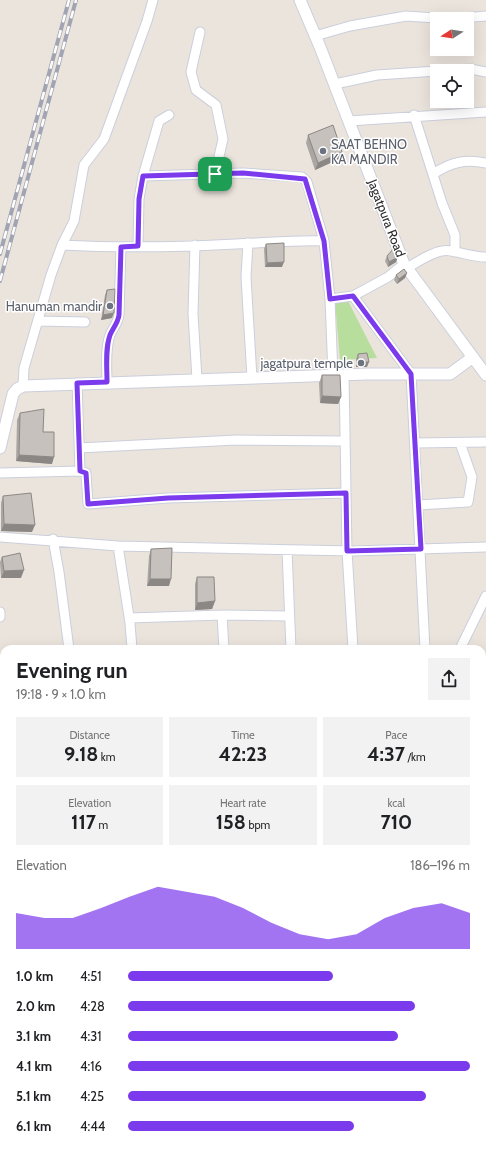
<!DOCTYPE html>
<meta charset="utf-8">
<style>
:root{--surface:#fff;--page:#f2f2f2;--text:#202124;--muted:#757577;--accent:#7c3aed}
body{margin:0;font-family:Cabin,sans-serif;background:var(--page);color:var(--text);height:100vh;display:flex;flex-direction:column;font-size:15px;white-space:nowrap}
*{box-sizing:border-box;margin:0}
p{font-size:13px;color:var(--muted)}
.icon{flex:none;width:22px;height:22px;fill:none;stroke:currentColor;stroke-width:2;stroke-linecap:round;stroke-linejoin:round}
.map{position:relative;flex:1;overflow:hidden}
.details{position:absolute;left:0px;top:645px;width:486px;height:504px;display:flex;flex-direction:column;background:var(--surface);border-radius:12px 12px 0 0;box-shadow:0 4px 16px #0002}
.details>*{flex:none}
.needle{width:26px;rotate:258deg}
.buttons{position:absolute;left:430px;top:12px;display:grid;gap:8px}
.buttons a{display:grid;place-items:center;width:44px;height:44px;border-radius:0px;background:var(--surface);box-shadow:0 4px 16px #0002;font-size:20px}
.pin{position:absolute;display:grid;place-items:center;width:34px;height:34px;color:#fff;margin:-17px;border-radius:8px;box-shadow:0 2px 6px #0006}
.round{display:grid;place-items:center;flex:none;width:42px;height:42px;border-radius:0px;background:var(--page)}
.head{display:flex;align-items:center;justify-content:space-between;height:68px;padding:0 16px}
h1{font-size:22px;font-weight:700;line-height:30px}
.stats{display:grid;grid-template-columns:repeat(3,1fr);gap:6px;height:68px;padding:4px 16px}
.stats div{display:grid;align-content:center;border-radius:0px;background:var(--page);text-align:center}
.stats b{font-size:20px;font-weight:700}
.stats small{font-size:11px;font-weight:400}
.stats p{font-size:11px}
.chart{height:112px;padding:8px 16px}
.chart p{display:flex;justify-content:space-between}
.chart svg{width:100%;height:72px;margin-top:4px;fill:var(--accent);opacity:.7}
ul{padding:0 16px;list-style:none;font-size:13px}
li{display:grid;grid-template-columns:64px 48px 1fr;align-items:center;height:30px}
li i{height:10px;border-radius:5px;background:var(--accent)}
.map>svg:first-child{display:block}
</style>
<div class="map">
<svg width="486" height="1149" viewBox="0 0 486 1149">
<rect width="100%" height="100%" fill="#ebe4dd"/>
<path fill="#b7de9c" d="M347,299l30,59 -37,2 -5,-59z"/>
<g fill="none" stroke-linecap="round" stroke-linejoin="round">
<defs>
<path id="minor" d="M200,32l-9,40 5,18 20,15 7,34 -8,35
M315,36l35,-10 56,-10 45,3 35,-3
M438,71l33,-2 15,3
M335,84l42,-9 60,-4
M414,115l28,88 13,32v17
M349,121l137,-9
M433,174c18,-12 32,-15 53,-11
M143,176l100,-3 59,4 5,5 17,59
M248,243l-2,34 6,101
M62,245c56,3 118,2 174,-1 29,-1 58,-4 88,-3l6,58 3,76
M195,245l-2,69 4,65
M138,246l1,-47 4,-23 16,-55 10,-6
M407,268c12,-7 31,-20 44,-17 13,2 22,6 35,6
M353,296l58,78 14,275
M330,299l23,-3 35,-19 16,-13
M38,321l47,1
M344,375l3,176 6,98
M107,382c0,-15 -2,-33 3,-47 3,-7 8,-12 9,-20l2,-68
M23,386l1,-18 27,-93 11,-30 12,-24 10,-56 20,-26 43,-118 6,-21
M415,443l71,-1
M79,448l157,-8 108,1
M80,471l6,2 2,31 80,-6 178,-5
M0,473l80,-2 -3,-88
M418,505l50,-3 4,-25 -12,-34
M0,537l118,9 12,77 2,26
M53,539l6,33 10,77
M118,546l234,5 134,-4
M287,550l4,99
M0,612v5
M222,615l2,34
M129,618l93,-3 66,1
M460,649l26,-53
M0,677l4,-2
M482,689l4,-3
M482,719l4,-2
M0,744l4,-1
M482,763h4
M482,785h4
M0,826l4,-1
M482,864h4
M0,878l4,-1
M482,947l4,1
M0,949h4
M482,1014l4,-13
M0,1085h4
M323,1145l1,4
M418,1145l1,4
M467,1145v4
M29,1149l61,-4
M274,1149v-4
M474,1149l7,-4"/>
<path id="tertiary" d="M300,0l20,47 84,217 82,111
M0,448l13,-54 4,-5 6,-3 344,-12h83l23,-17"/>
</defs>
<use href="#minor" stroke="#cbcfdb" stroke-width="11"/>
<use href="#tertiary" stroke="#cbcfdb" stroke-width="13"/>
<use href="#minor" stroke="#fff" stroke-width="9"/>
<use href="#tertiary" stroke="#fff" stroke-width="11"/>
<defs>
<path id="rail" d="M0,254l69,-254
M0,281l76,-281"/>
</defs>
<use href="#rail" stroke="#a0a4b3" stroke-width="4"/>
<use href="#rail" stroke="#fff" stroke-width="2.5" stroke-dasharray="8" stroke-linecap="butt"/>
</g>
<path fill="#aaa6a2" d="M308,135l31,24 -24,11 -9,-27z
M266,244l16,23h-17l-1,-18z
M387,256l9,6 -8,5 -3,-6z
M407,273l-2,5 -8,6 -3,-4 2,-5z
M107,290l5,28 -11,2 4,-25z
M358,354l9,13h-11v-8z
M322,375l19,22 -3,7 -18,-1 -1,-20z
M20,413l23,19 9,32 -36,-3 1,-41z
M3,496l29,36 -31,-1v-28z
M151,549l18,37h-22l2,-30z
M2,557l19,21h-20l-1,-16z
M197,577l18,24 -3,8 -17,1v-26z"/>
<path fill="#8b8784" d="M342,152l-3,7 -24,11 3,-7z
M398,257l-2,5 -8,5 1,-5z
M284,262l-2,5h-17l2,-4z
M407,273l-2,5 -8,6 2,-5z
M114,313l-2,5 -11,2 2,-5z
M358,362h11l-2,5h-11z
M322,396l19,1 -3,7 -18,-1z
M19,455l35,2 -2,7 -36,-3z
M4,524l31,1 -3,7 -31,-1z
M24,570l-3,8h-20l3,-7z
M150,579h21l-2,7h-22z
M215,601l-3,8 -17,1 2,-7z"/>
<path fill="#c6c1bc" stroke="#8b8784" d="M333,125l9,27 -24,11 -10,-28z
M284,243v19l-17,1 -1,-19z
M394,248l4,9 -9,5 -2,-6z
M404,269l3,4 -8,6 -3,-4z
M115,289l-1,24 -11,2 4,-25z
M367,353l2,9h-11v-8z
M322,375h18l1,22 -19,-1z
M44,409l-1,23h11v25l-35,-2 1,-42z
M31,493l4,32 -31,-1 -1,-28z
M172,548l-1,31h-21l1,-30z
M20,553l4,17 -20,1 -2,-14z
M197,577h17l1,24 -18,2z
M243,1145h23v4h-24z"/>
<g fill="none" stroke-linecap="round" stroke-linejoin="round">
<defs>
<path id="route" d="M243,173l62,6 19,62 6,58 23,-3 58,78 10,175 -74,2 -1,-58 -178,5 -80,6 -2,-31 -6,-2 -3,-88 30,-1c0,-15 -2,-33 3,-47 3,-7 8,-12 9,-20l2,-68 17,-1 1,-47 4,-23z"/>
</defs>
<use href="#route" stroke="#fff" stroke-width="8"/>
<use href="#route" stroke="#7c3aed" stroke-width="5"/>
</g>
<g fill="#6b7280" stroke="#fff" stroke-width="1.5">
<circle cx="323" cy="151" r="4"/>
<circle cx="110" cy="306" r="4"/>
<circle cx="361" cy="363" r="4"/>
</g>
<g text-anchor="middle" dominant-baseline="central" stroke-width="3" stroke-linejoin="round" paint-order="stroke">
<g font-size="13" fill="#5b616d" stroke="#fff" text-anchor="end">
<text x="331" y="144" text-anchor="start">SAAT BEHNO<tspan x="331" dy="15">KA MANDIR</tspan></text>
<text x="102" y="306">Hanuman mandir</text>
<text x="353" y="363">jagatpura temple</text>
</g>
<g font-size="13" fill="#2a2a2a" stroke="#fff">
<text transform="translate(387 218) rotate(69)">Jagatpura Road</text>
</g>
</g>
</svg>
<div class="buttons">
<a><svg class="needle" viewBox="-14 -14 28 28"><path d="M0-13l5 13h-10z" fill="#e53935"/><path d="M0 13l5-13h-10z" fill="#757577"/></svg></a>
<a><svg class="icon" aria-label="locate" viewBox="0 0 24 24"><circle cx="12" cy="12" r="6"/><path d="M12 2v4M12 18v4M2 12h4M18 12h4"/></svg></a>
</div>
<div class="pin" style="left:215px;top:174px;background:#1e9e55"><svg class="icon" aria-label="arrive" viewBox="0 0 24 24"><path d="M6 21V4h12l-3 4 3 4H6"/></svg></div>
<section class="details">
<div class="head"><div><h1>Evening run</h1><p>19:18 · 9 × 1.0 km</p></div><a class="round"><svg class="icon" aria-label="share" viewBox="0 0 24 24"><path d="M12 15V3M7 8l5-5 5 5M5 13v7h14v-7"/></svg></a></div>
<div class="stats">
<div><p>Distance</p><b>9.18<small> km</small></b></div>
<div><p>Time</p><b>42:23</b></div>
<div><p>Pace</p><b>4:37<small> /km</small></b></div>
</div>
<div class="stats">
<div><p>Elevation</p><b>117<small> m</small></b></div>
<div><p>Heart rate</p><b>158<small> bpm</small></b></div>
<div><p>kcal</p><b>710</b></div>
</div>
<div class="chart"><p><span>Elevation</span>186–196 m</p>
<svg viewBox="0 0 160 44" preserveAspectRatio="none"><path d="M0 44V22L10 25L20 25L30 19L40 12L50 6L60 9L70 12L80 19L90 28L100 35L110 38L120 35L130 25L140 19L150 16L160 22V44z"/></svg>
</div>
<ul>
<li><b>1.0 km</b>4:51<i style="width:60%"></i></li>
<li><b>2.0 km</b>4:28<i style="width:84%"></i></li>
<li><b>3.1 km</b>4:31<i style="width:79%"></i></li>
<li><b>4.1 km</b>4:16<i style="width:100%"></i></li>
<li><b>5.1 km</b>4:25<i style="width:87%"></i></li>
<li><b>6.1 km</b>4:44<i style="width:66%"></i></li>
</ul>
</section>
</div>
